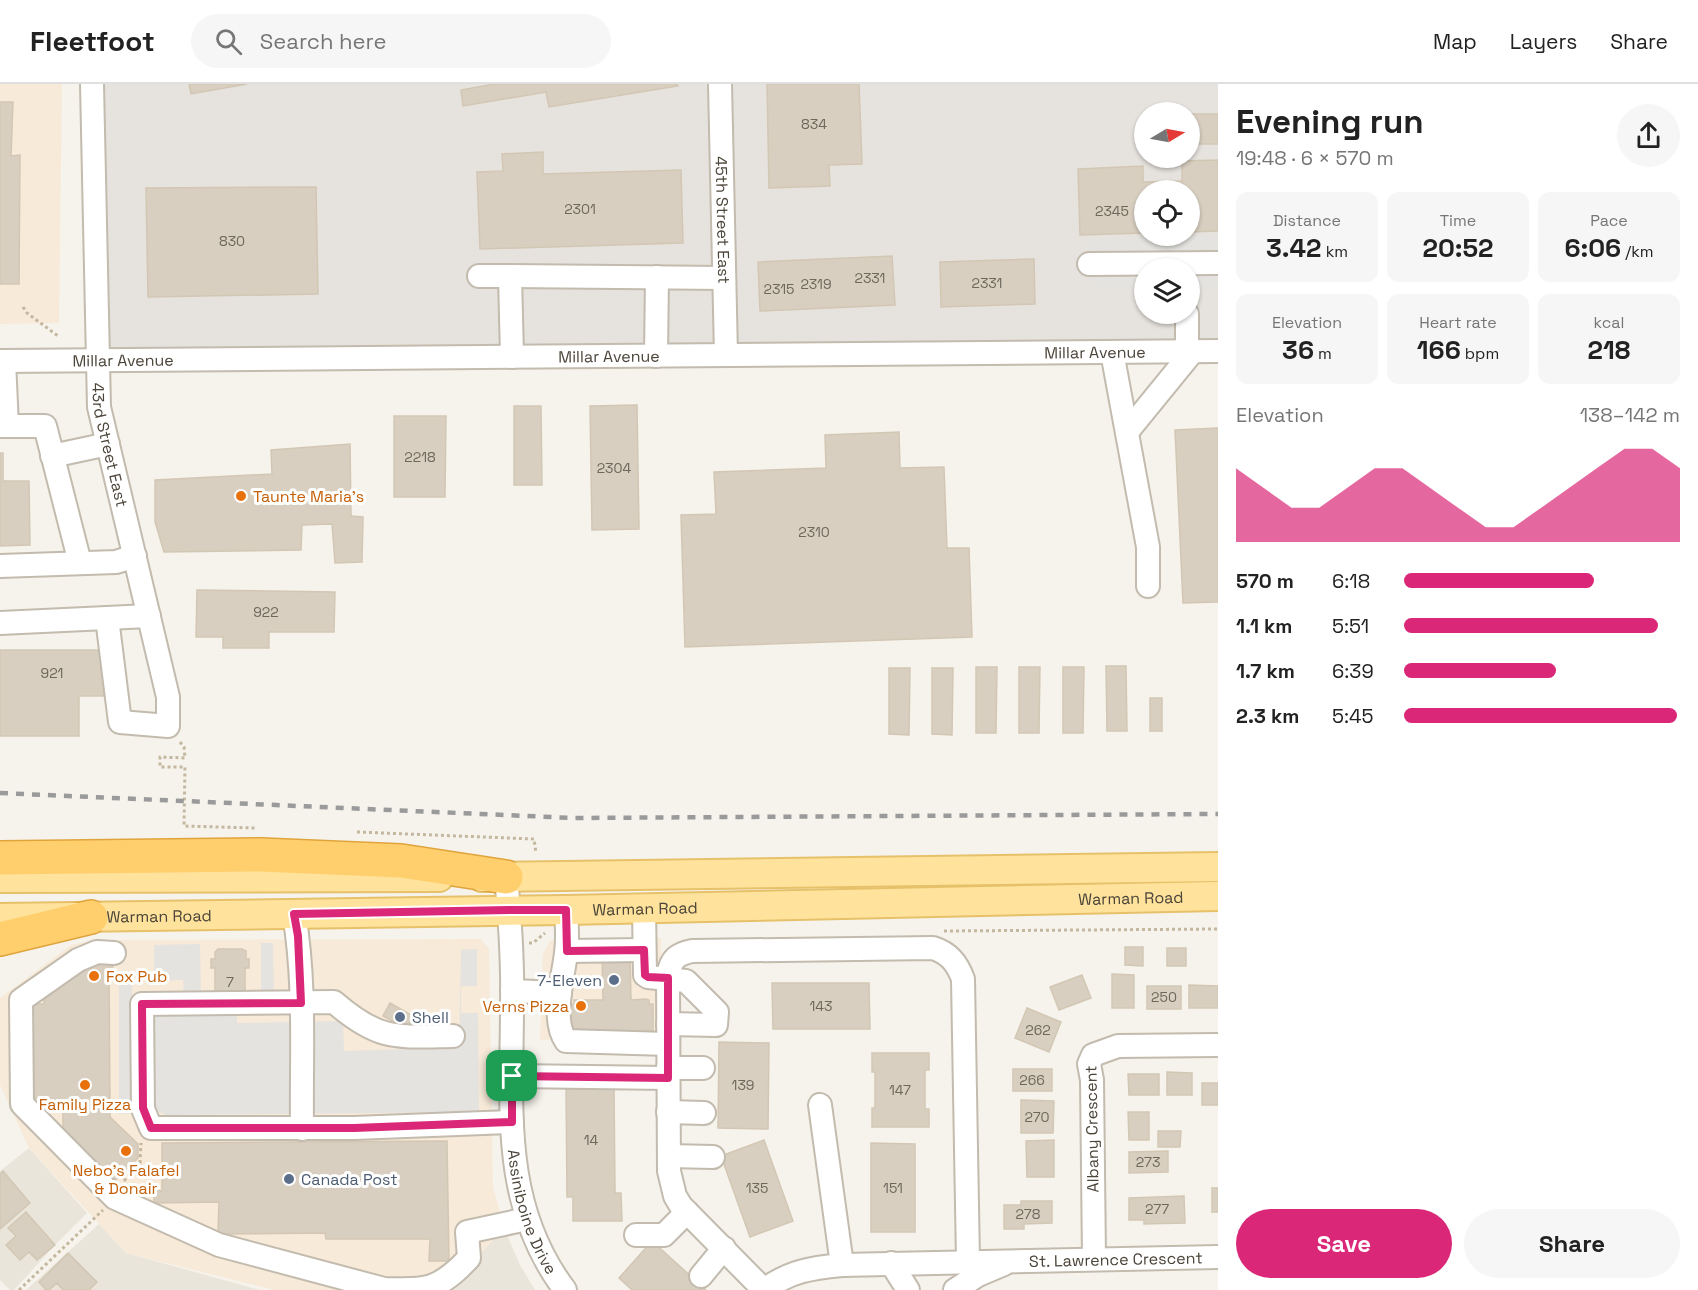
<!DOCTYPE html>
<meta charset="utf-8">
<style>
:root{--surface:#fff;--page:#f6f6f6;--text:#222;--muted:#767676;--line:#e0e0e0;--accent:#db2777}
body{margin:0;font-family:"Space Grotesk",sans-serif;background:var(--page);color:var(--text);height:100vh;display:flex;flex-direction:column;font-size:22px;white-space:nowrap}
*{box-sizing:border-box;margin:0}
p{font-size:20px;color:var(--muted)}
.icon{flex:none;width:33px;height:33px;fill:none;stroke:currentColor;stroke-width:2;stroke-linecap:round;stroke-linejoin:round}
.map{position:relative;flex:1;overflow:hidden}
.drawer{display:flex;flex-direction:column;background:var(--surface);width:480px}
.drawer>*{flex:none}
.needle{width:39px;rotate:80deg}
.buttons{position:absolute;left:1134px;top:18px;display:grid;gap:12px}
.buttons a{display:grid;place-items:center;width:66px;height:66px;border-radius:50%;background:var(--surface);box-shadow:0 2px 4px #0004;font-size:30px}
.pin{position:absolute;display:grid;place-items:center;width:51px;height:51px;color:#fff;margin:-26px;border-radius:12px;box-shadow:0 3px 9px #0006}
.round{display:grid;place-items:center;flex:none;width:63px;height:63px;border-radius:32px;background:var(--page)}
.summary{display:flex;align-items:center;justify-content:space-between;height:102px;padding:0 18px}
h1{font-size:33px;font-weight:800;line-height:45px}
.metrics{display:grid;grid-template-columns:repeat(3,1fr);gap:9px;height:102px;padding:6px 18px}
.metrics div{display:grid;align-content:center;border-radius:12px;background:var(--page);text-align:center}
.metrics b{font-size:26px;font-weight:800}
.metrics small{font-size:16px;font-weight:400}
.metrics p{font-size:16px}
.chart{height:168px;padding:12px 18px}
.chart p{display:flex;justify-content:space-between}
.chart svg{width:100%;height:108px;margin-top:6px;fill:var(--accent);opacity:.7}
.cta{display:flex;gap:12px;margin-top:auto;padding:12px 18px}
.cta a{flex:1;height:69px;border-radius:36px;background:var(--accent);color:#fff;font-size:24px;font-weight:800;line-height:69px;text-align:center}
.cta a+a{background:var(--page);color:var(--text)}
ul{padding:0 18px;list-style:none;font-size:20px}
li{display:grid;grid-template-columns:96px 72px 1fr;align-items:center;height:45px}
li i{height:15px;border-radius:8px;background:var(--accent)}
header{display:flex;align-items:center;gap:36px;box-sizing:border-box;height:84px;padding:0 30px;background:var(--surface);border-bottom:2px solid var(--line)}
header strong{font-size:28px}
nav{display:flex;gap:33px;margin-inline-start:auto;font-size:21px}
.search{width:420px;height:54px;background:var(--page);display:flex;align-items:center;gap:15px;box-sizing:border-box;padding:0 21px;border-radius:33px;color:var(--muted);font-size:22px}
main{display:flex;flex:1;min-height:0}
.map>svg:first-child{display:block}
</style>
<header>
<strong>Fleetfoot</strong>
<div class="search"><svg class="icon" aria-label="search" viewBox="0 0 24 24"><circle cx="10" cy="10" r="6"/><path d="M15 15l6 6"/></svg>Search here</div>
<nav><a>Map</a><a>Layers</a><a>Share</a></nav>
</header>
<main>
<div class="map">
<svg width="1218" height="1206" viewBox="0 0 1218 1206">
<rect width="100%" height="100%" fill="#f6f3ec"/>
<path fill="#eae5da" d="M29,1064l58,65 -32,32 -41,45h-4l-10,-10v-109z
M99,1140l27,29 134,37h-234z
M504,1144l16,37 15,25h-88z"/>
<path fill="#f7ead8" d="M0,0h62l-3,239 -59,1z
M661,854l1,97 -122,5 3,-86 7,-13z
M481,855l8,10 4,238 11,41 -57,62h-173l-148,-37 -97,-105 -29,-63v-87l71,-53 23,-5z"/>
<path fill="#e6e2dd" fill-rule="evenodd" d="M92,0h1126v267l-1120,8zM1144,28h46v46h-46zM1144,106h46v46h-46zM1144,184h46v46h-46z"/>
<path fill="#e5e3e0" d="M1218,152v52l-28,1v-21h-46v22l-51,1 -9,-52z
M261,859h12l1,57h-13z
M200,860l1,52 -17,1 -1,-17 -29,1v-36z
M477,865v37h-16v27h17l1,99 -313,3 -6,-3 -41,2v-136h13v29h37l15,9h53v7l106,-2 1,30 63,-2v-2h52l2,-97z"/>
<path fill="#d8cfc1" stroke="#d3c7b4" stroke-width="1.5" d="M189,0h58l-56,10z
M494,0h183l1,2 -129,21 -3,-15 -83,14 -2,-16z
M767,0h92l3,80 -33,1 1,21 -61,2z
M0,18h13l-2,54 9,-1 -1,129h-19z
M1190,30h28v30h-27z
M543,68v22l138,-4 2,73 -203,6 -3,-77 26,-1 -1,-17z
M1218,76v71l-28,1v-42h-46v43l-64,2 -2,-66 65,-3v16l39,-1v-20z
M316,103l2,107 -170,3 -2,-109z
M892,172l3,49 -135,6 -2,-49z
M1034,175l1,45 -94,3 -1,-45z
M637,321l2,124 -47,1 -2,-124z
M514,322h27l1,79h-28z
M394,332h52l-1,81h-51z
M1218,344v174l-35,1 -8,-173z
M899,348l1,36 44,-1 3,81h22l3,89 -287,10 -4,-132 35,-1 -2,-42 112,-4 -1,-33z
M350,360l1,72 12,1 -1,45 -27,1 -3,-39 -30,1 -1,25 -137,2 -9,-30v-42l117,-6 -1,-24z
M0,369h3v28h26l1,64 -30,1z
M197,506l138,2 -1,40h-65v16h-46v-11h-27z
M0,566h103l1,46h-25v40h-79z
M1106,582h20l1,65h-20z
M976,583h21l-1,66h-20z
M1019,583h21l-1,66h-20z
M1063,583h21l-1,66h-20z
M889,584h21l-1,67 -20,-1z
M932,584h21l-1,67 -20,-1z
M1150,614h12v33h-12z
M1125,863h18v19l-18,-1z
M1167,864h19v18h-19z
M218,865h24l4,2v8h3v9h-4v29l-30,-1v-28h-4v-9h4v-7z
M602,869h28l1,47 15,-1 3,1v4h4v30l-82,1 -1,-31h4v-4h29z
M97,878h16v5h-4l1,150 28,27v14l-27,27 -48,-48v-32h-17l-1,-6 -14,-1 -1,-94h14v-17h17v-11h17v-10h19z
M1112,890l22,1v33h-22z
M1082,891l9,23 -32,12 -9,-23z
M772,899h97l1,46h-97z
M1189,901l29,1v22h-29z
M1147,902h34v23h-34z
M390,919l23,13 -6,13 -24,-13z
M1027,924l34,14 -12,30 -34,-14z
M719,958l50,1 -1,86 -50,-1z
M872,969h57v17h-4v39h4v18h-57v-19h3v-36h-3z
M1013,985h39v22h-39z
M1167,988l25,1v22h-25z
M1128,990h31v21h-30z
M1202,999h16v22h-16z
M566,1003h48l1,106h6l1,28h-49v-24h-6z
M1021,1016l33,1 -1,32h-32z
M1128,1028h21v28h-20z
M1158,1047h23l-1,16h-22z
M764,1056l29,81 -43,16 -29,-81z
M1054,1056v37h-27l-1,-36z
M447,1057l2,120h-20l1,-22h-104l-1,-6 -107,1 1,-32 -65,1v-13l8,1v-48z
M871,1059l44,1v88h-44z
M1168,1067v21l-39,1v-21z
M3,1087l27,32 -30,26v-55z
M1212,1104h6v24h-6z
M1184,1112l1,27 -41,1v-4h-15v-22z
M1021,1117h31v22l-28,1v5h-20v-24h17z
M26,1128l29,33 -18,15 -8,-8 -9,8 -14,-15 10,-9 -8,-8z
M652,1157l54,49h-74l-13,-12z
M68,1169l29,29 -8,8h-26l-6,-7 -8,7h-3l-7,-8z"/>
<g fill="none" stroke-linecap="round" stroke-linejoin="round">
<defs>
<g id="minor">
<path id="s1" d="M92,0l7,323 69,290v29l-48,-4 -13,-104"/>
<path id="s2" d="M720,0l6,271"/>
<path d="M1089,180l129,-1"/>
<path d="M479,192h31l2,81"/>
<path d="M510,192l214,2"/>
<path d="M1187,267v-37"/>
<path d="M1112,268l36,195v39"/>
<path d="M656,272l1,-79"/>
<path id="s3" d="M0,277l1218,-10"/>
<path d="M4,277l3,65"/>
<path d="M0,342h45l35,137"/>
<path d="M1127,348l66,-81"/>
<path d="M52,372l56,-12"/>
<path d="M0,482l116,-4 19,-6"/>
<path d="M0,539l149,-7"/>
<path id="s4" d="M506,793c4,42 7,85 6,128 0,101 -12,199 53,285"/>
<path d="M644,824l1,67 3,2 38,4 31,31 -1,13 -48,-1"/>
<path d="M566,826c1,14 2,28 0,43 -3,25 -15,67 0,88l102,3"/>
<path d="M294,830c12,70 7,144 8,215"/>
<path d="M567,867l77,-1"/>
<path d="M114,869l-17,-1 -19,8 -57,40 1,104 93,94 104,47 165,44c44,1 55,1 85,-31l-2,-26 60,-13"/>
<path d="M512,907l48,2"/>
<path d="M453,952c-57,1 -74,5 -119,-34l-192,2 1,105 8,19h203l158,-6"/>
<path d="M668,984h35"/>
<path d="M512,992l156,2"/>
<path d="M820,1021l22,160"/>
<path d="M668,1028l36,1"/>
<path d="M669,1072l44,1"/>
<path d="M636,1151h28l23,-23"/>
<path d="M1094,1174l-2,-178 -3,-16 4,-9 25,-9 100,-1"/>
<path d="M891,1179l17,27"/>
<path d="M701,1192l23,-28"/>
<path d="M764,1206l-83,-84 -6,-10 -6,-25 -1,-196c3,-16 9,-21 24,-24l241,-3c16,5 24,15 30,31l5,282"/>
<path id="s5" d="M764,1206c26,-19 47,-22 78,-25l376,-8"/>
<path d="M955,1206l23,-15 26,-11"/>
</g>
<g id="major">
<path d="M482,793l736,-10"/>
<path d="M0,794l439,-1"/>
<path id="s6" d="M0,834l566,-8 652,-14"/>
</g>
<path id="highway" d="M0,774l261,-3 140,6 105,16
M0,855l91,-22"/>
</defs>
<use href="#minor" stroke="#c2bbae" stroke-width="26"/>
<use href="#major" stroke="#e6c16a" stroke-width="32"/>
<use href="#highway" stroke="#e0a43c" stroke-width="36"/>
<path stroke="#c4b79f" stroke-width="3" stroke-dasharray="3 3" stroke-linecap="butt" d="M23,223l4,6 31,23
M180,658l4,5 1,11 -25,-1v10h25l-1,59 71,2
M357,748l177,7 2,14
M944,847l274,-2
M529,859h4l12,-10
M124,1097l16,-18 1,-20
M19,1206l84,-80"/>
<use href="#minor" stroke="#fff" stroke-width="22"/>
<use href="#major" stroke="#ffe39c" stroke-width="28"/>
<use href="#highway" stroke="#ffcf6e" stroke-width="33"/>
<path stroke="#9a9a9a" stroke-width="4.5" stroke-dasharray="8 8" stroke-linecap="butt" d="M0,709l573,25 645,-4"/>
</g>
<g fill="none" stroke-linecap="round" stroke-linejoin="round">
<defs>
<path id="route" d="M509,826h57l1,41 77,-1 1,25 3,2 20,1v100l-156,-2v46l-158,6h-203l-8,-20 -1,-104 159,-1 -3,-67 -4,-22z"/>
</defs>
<use href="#route" stroke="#fff" stroke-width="12"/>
<use href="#route" stroke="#db2777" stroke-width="8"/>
</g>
<g fill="#e8710a" stroke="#fff" stroke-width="2">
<circle cx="241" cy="412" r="6"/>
<circle cx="94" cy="892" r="6"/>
<circle cx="581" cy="922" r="6"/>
<circle cx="85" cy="1001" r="6"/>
<circle cx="126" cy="1067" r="6"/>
</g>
<g fill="#5c6f8a" stroke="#fff" stroke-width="2">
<circle cx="614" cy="896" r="6"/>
<circle cx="400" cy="933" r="6"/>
<circle cx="289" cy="1095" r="6"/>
</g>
<g text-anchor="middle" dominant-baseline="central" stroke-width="6" stroke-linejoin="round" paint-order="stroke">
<g font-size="14" fill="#6e675b">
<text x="814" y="40">834</text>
<text x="580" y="125">2301</text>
<text x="1112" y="127">2345</text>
<text x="232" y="157">830</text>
<text x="870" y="194">2331</text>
<text x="987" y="199">2331</text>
<text x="816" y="200">2319</text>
<text x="779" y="205">2315</text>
<text x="420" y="373">2218</text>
<text x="614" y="384">2304</text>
<text x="814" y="448">2310</text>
<text x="266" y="528">922</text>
<text x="52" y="589">921</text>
<text x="230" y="898">7</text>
<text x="1164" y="913">250</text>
<text x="821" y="922">143</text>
<text x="1038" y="946">262</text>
<text x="1032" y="996">266</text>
<text x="743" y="1001">139</text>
<text x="900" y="1006">147</text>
<text x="1037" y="1033">270</text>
<text x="591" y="1056">14</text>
<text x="1148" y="1078">273</text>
<text x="757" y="1104">135</text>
<text x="893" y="1104">151</text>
<text x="1157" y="1125">277</text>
<text x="1028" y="1130">278</text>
</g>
<g font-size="16" fill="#4b4439" stroke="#fff">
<text stroke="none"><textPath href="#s2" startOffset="136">45th Street East</textPath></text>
<text stroke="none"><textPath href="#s3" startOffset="1095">Millar Avenue</textPath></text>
<text stroke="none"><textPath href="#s3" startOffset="609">Millar Avenue</textPath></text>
<text stroke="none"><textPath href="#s3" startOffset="123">Millar Avenue</textPath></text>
<text stroke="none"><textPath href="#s1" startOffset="362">43rd Street East</textPath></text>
<text stroke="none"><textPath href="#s6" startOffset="1131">Warman Road</textPath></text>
<text stroke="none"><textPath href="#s6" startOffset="645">Warman Road</textPath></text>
<text stroke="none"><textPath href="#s6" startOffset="159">Warman Road</textPath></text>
<text transform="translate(1092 1045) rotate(-91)">Albany Crescent</text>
<text stroke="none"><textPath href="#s4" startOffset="338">Assiniboine Drive</textPath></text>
<text stroke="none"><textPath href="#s5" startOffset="357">St. Lawrence Crescent</textPath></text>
</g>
<g font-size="16" fill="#c56008" stroke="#fff" text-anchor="start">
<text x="253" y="412">Taunte Maria's</text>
<text x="106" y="892">Fox Pub</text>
<text x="569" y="922" text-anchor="end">Verns Pizza</text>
<text x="85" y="1020" text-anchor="middle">Family Pizza</text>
<text x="126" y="1086" text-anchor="middle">Nebo's Falafel<tspan x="126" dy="18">&amp; Donair</tspan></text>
</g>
<g font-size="16" fill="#4e5e75" stroke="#fff" text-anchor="start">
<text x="602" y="896" text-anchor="end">7-Eleven</text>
<text x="412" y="933">Shell</text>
<text x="301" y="1095">Canada Post</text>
</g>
</g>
</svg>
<div class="buttons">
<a><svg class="needle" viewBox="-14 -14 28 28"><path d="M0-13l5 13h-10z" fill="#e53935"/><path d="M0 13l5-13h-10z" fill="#767676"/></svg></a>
<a><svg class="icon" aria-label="locate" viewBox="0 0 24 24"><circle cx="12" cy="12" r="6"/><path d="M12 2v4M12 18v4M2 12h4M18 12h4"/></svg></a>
<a><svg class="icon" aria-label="layers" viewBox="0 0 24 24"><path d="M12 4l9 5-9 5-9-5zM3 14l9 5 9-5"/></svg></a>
</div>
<div class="pin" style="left:512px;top:992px;background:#1e9e55"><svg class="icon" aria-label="arrive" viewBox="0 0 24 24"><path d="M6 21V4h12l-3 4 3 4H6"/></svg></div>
</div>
<section class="drawer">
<div class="summary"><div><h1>Evening run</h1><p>19:48 · 6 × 570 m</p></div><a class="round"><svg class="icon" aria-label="share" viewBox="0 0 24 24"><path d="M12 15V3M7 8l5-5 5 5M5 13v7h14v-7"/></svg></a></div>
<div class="metrics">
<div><p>Distance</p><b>3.42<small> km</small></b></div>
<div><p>Time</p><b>20:52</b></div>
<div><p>Pace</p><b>6:06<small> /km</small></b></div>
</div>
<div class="metrics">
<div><p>Elevation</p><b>36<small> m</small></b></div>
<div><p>Heart rate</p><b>166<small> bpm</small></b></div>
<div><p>kcal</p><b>218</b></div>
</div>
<div class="chart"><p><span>Elevation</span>138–142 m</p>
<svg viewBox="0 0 160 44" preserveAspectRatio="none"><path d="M0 44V14L10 22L20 30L30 30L40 22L50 14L60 14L70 22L80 30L90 38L100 38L110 30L120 22L130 14L140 6L150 6L160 14V44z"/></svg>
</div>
<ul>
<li><b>570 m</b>6:18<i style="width:69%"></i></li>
<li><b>1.1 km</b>5:51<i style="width:92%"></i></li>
<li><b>1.7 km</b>6:39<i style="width:55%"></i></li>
<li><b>2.3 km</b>5:45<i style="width:99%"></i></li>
</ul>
<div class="cta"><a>Save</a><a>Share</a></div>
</section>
</main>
